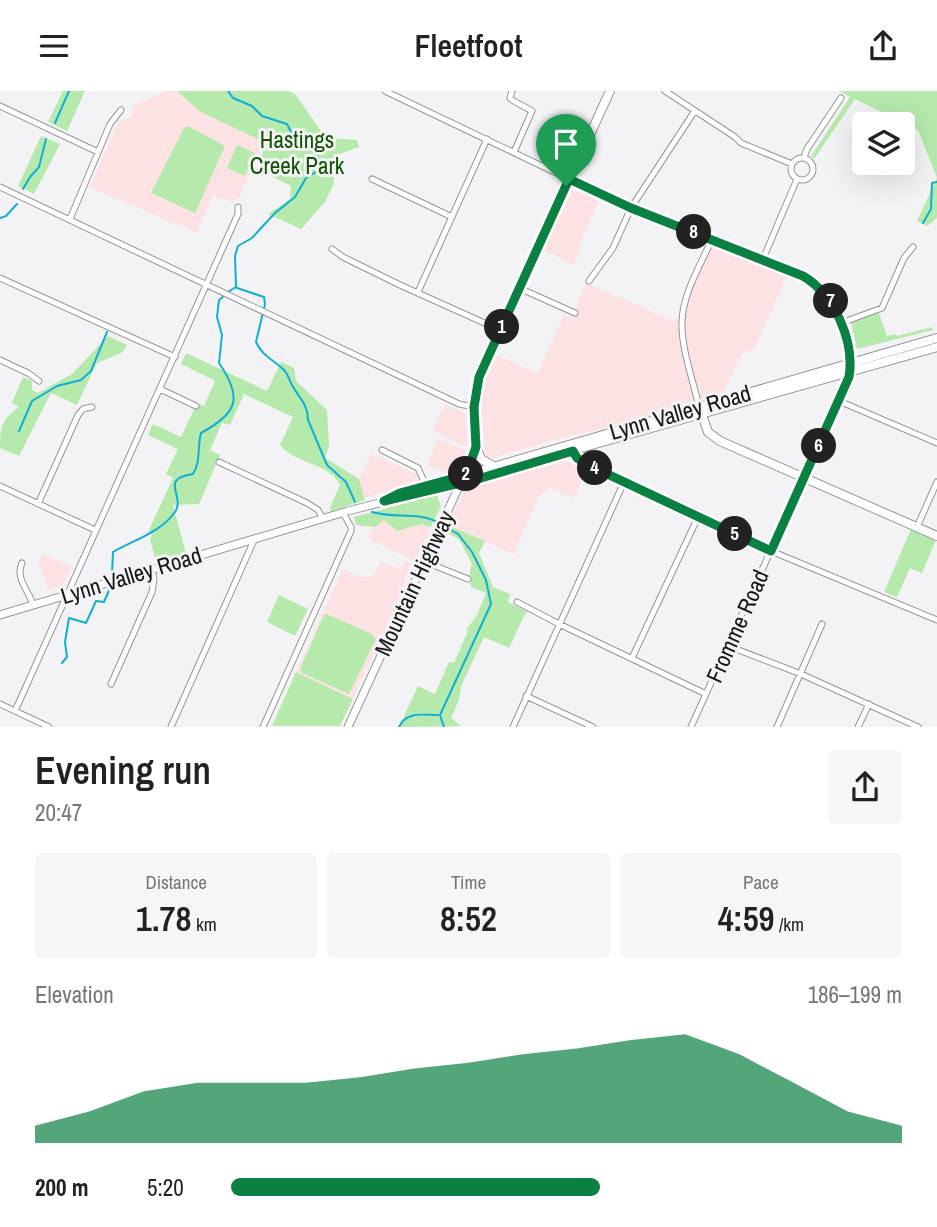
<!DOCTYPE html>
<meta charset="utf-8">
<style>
:root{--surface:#fff;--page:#f6f6f6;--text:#222;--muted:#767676;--accent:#0b8043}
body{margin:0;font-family:"Archivo Narrow",sans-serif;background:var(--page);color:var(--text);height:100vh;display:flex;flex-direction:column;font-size:26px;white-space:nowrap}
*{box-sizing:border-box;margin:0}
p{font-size:23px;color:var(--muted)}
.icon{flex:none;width:38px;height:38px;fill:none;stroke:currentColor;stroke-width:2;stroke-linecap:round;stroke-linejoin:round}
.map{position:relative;height:636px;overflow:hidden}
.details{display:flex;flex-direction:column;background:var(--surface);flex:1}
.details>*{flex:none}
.fabs{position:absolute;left:852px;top:21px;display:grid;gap:14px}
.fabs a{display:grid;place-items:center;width:63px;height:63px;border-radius:7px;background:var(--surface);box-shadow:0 7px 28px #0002;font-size:35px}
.pin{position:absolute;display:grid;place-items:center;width:60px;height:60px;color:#fff;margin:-72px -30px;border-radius:50% 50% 50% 0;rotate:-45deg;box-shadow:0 0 7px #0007}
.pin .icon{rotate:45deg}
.km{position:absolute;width:35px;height:35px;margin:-18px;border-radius:50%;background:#222;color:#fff;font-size:19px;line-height:35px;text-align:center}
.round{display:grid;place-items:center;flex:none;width:74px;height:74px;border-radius:7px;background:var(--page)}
.summary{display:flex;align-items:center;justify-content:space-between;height:119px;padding:0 35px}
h1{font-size:38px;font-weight:600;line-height:52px}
.stats{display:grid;grid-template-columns:repeat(3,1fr);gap:10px;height:119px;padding:7px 35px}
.stats div{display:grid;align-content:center;border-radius:7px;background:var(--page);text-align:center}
.stats b{font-size:35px;font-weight:600}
.stats small{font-size:19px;font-weight:400}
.stats p{font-size:19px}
.chart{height:196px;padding:14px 35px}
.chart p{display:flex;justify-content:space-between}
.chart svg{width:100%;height:126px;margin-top:7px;fill:var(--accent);opacity:.7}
ul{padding:0 35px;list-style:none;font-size:23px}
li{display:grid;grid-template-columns:112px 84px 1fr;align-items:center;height:52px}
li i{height:18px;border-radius:9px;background:var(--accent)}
header{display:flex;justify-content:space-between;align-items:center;height:91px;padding:0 35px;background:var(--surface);font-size:32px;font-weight:600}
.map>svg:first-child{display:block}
</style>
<header><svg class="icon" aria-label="menu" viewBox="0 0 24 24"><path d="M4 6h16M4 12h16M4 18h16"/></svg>Fleetfoot<svg class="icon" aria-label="share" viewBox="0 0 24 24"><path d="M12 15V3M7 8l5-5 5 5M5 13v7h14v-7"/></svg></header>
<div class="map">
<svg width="937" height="636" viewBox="0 0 937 636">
<rect width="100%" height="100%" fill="#f3f3f5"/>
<path fill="#fde2e3" d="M165,0h12l22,20 66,31 -26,56 -8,4 -18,-7 -16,38 -107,-46 28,-65 12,-4 2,-6v-6z
M575,99l24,11 -21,47 3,2 -7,15 -29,-14 -2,-3 27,-56z
M712,156l75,29 -33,73 -12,4 -18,37 2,1 -120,37 -49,11 -69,20 -3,-3 -4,-61 4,-13 12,-27 40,19 27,-59 7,3 15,-35 90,39z
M445,313l21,10 1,33 -35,-17z
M438,348l28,12 -8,19 -12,3 -19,-8z
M371,363l45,20 2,7 -54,17 -5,-19z
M562,368l24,12 -12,27 -24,-10 -11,8 -25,58 -67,-29 19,-37z
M384,428l13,12 25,-7 9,3 -16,34 -46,-22 4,-11z
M43,463l29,13 -9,19 -15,4 -9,-28z
M406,469l6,3 -8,18 1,4 -52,114 -57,-27 47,-103 17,8 13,-1 8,-14 20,8z"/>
<path fill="#b6e9ac" d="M63,0h22l-18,40 -19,-9z
M177,0h111l7,3 31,44 31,2 2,7 -25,9v27l-9,19 -24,27 -33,-15 22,-15 1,-13 -31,-16 4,-28 -65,-31z
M839,0h98v127l-10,8 -10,-5 20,-43 -19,-48 -63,-31 -41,60 -3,-3 39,-59z
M188,35l37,20 -30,67 -44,-20 33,-65z
M41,45l19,8 -26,50 -16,-8z
M237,54l18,8 -10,23 -18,-8z
M878,219l9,26 8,-2 2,2 35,-9 1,3 -76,19 -7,-31z
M108,245l19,9 -4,7 -26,11 -20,42 -26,-12 -32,63 -19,-8c0,-21 2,-29 19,-41l-7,-4 11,-26 9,4v9l6,3 34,-19z
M186,262l81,38 14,-29 13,6 2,13 31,29 2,36 -4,12 34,21 6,21 -34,11 -1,-3 10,-23c-10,-22 -45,-21 -60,-40l13,-28 -49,-23 -14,31 -8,-2 -12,27 10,5 -21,49 -26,1 13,48 -30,9 -6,-23 2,-4 -4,-3 25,-54 -7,-4 12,-25 -30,-14 5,-11 28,13 16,-34 7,3 11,-25 -34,-17z
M437,404l4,11 -10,21 -9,-3 -25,7 -13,-11 -9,7 -19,-2 -2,-8z
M449,435l36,15 -6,12 14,34 17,7 -2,8 20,10 -3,2 -16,34 -25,-11 -23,49 -2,14 -8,18 10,8 -62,1 19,-41 17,8 14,-32 5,1 14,-32 -2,-1 11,-15 9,-22 -15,-6 -2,-12 3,-11 -13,-25 -13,-7z
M911,438l25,11 -14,33 -12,-5 -13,29 -13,-5z
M279,504l29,14 -13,27 -28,-14z
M326,523l46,20 4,5 -27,55 -47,-21 -2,-4 24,-54z
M296,581l57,27 -13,27h-68z"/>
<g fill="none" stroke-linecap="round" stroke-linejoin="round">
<path stroke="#0fafd6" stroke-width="2" d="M228,0l5,7 19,8 10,10 25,8 8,16 17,5 9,19 -2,6 -13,8 -11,19 -20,16 -23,25 -14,8 -3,10 1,30
M55,32l14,-32
M23,98l7,-12 9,-10 7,-28
M0,127l6,-2 11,-12
M923,132l8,-14 1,-26 5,-1
M237,197l27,9 1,7 -9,38c6,14 18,18 28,28 4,4 5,10 8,15 7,13 16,19 16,35l19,45 19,17 9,20
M228,201l8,-5
M19,340l13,-30 25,-15 24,-6 10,-9 16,-39
M372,421c23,7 46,-1 67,11
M444,435l14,8 14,18 14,28 5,24 -51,111 4,12
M112,483l1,-22c21,-12 48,-20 62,-40 11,-17 -17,-33 18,-38 8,-12 4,-26 8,-41 37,-20 42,-35 18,-70l3,-28 -5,-18 2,-17 5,-4
M62,572l5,-6 -2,-15 4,-24 17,5 10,-22 8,1 6,-14
M399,636c7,-16 24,-12 39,-12"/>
<defs>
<path id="minor" d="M385,0l184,88
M512,0l-2,7 2,2 20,11 -18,41
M665,0l70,46 6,6 51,21
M0,15l98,46
M804,66l3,-8 34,-51
M791 78a11 11 0 1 1 22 0a11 11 0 1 1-22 0Z
M372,88l80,38
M0,96l459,217 15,3
M70,128l40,-95 11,-14
M332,158l11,8 57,28 100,45
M763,168l34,-80
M0,187l175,79
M589,190l24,-33 18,-40 63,-96
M519,197l56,25
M418,201l69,-153
M841,232l41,-15 22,-50 9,-11
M0,269l28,13 11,8
M160,298l36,17
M839,310l98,42
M699,316c-6,-28 -18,-58 -17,-86 1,-28 19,-57 30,-82
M574,357l1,8 11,8 185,87 166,69
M382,359l36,18 9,20
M219,371l88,41 11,7 5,9
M0,395l95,44
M38,413l40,-89 5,-6 9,-2
M917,436l20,-45
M423,470l45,18
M22,472c-7,15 6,27 11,41
M517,511l42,22 147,70
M728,555l73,28 117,53
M632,567l66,-141
M111,593l41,-92 2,-13 -2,-10
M526,605l67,31
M0,613l49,23
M15,620l223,-497v-7
M171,636l84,-189
M263,636l88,-196v-4l-8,-14
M513,636l111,-245
M691,636l113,-250
M777,636l45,-103
M858,636l11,-23"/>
<path id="tertiary" d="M569,88l70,32 151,59 23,13 20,21 8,19 9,40 -1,16 -45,98
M393,406l73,-22
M0,524l348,-104 113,-29
M348,636l113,-245"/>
<path id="secondary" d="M701,321l7,20 12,9 217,95
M476,356l5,12 12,7
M466,384l471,-137
M464,386l12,-30 -2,-47 9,-32 127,-277
M461,391l476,-135"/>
</defs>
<use href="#minor" stroke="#969698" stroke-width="7"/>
<use href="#tertiary" stroke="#969698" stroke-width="9"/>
<use href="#secondary" stroke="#969698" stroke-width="10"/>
<use href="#minor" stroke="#fff" stroke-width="5"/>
<use href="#tertiary" stroke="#fff" stroke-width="7"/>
<use href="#secondary" stroke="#fff" stroke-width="8"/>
</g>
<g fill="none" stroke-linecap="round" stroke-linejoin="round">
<defs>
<path id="route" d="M569,88l62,29 172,68c31,18 52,65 46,101l-78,174 -185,-87 -9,-6 -4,-7 -92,27 -97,23 16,-8 66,-18 10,-28 -2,-40 5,-30z"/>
</defs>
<use href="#route" stroke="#fff" stroke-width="14"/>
<use href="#route" stroke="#0b8043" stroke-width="9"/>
</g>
<g text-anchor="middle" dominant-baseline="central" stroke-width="6" stroke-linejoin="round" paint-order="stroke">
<g font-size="23" fill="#105200" stroke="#f3f3f5">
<text x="297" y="48">Hastings<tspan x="297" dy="26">Creek Park</tspan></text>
</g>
<g font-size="23" fill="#161616" stroke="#f3f3f5">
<text transform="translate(680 321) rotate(-16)">Lynn Valley Road</text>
<text transform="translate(131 484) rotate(-17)">Lynn Valley Road</text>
<text transform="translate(414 492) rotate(-65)">Mountain Highway</text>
<text transform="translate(737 535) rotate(-66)">Fromme Road</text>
</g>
</g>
</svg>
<div class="fabs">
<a><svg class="icon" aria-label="layers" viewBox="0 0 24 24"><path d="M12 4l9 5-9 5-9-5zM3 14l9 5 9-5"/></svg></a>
</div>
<div class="pin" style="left:566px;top:95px;background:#1e9e55"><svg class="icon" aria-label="arrive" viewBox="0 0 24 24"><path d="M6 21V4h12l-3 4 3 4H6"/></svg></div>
<b class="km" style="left:502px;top:236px">1</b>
<b class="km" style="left:466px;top:383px">2</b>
<b class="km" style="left:595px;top:377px">4</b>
<b class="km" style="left:735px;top:443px">5</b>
<b class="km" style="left:819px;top:355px">6</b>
<b class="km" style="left:831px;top:210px">7</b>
<b class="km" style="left:694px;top:141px">8</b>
</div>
<section class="details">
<div class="summary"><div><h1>Evening run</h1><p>20:47</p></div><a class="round"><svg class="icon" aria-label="share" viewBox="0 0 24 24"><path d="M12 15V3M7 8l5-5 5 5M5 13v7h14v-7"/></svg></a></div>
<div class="stats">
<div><p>Distance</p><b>1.78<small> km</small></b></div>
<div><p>Time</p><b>8:52</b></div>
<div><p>Pace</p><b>4:59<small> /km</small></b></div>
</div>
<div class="chart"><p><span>Elevation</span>186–199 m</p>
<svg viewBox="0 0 160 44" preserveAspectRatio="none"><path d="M0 44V38L10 33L20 26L30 23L40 23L50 23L60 21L70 18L80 16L90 13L100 11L110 8L120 6L130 13L140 23L150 33L160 38V44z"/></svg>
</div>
<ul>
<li><b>200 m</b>5:20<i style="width:55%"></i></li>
</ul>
</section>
